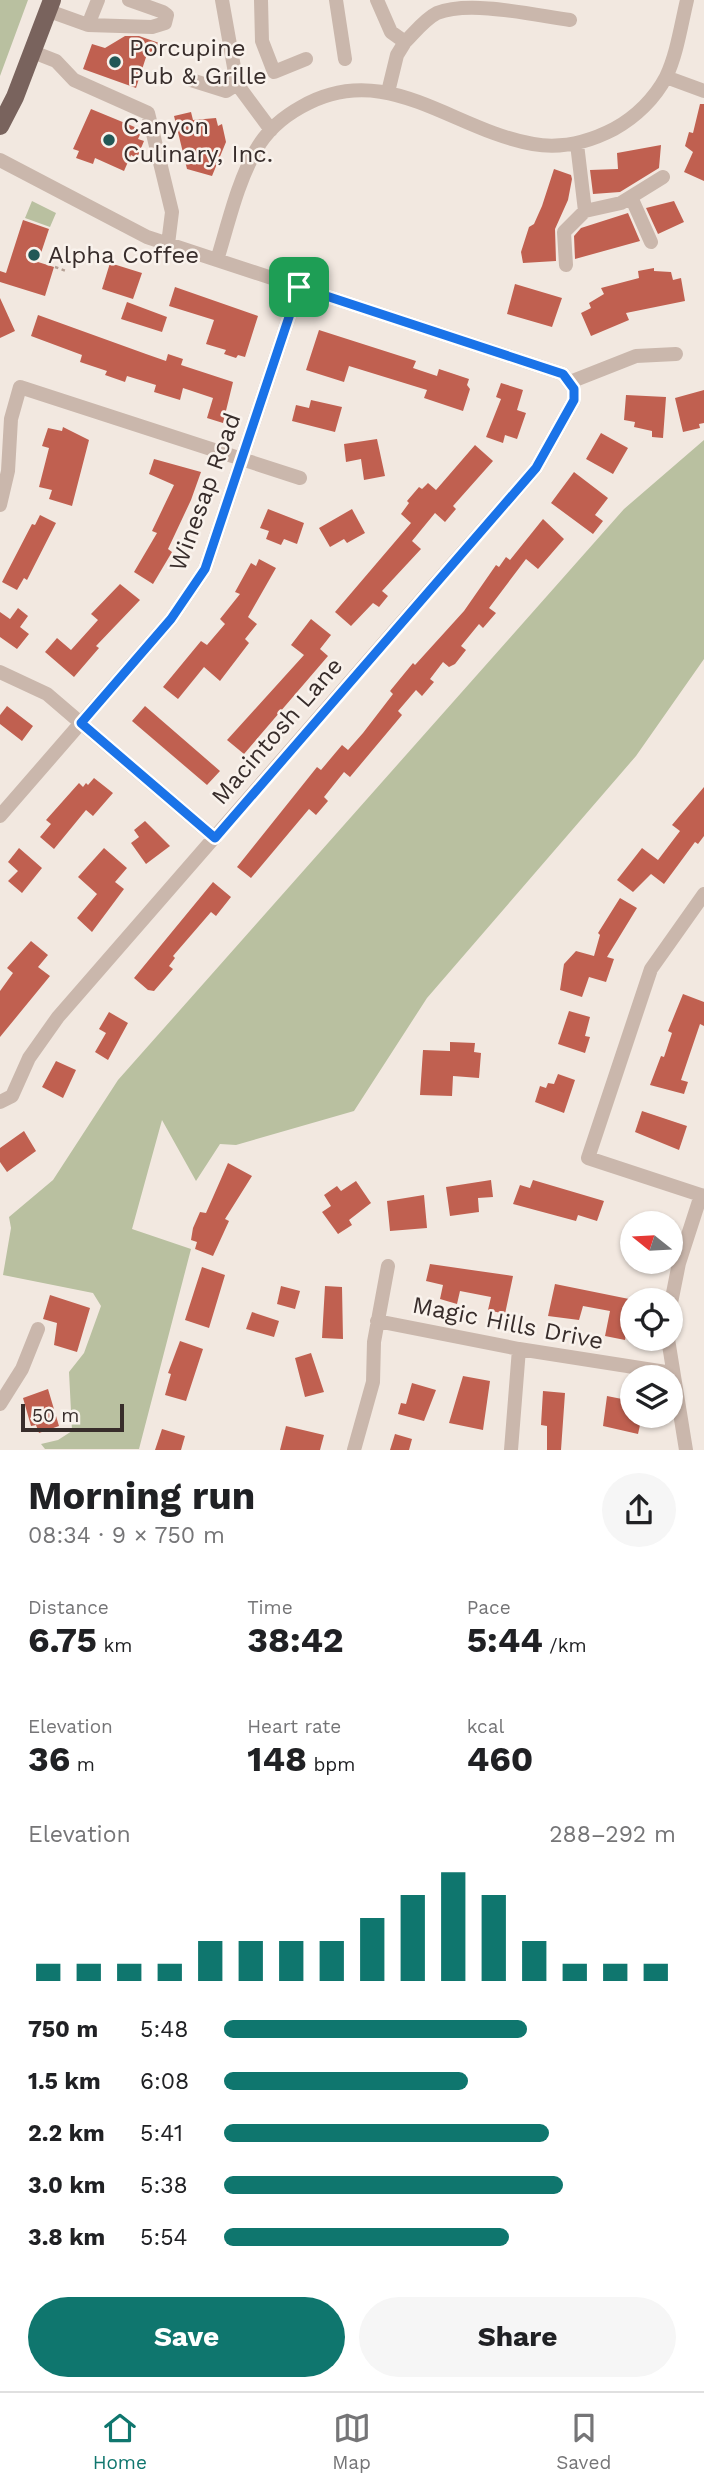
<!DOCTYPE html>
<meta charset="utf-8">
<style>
:root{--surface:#fff;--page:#f6f6f6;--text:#202124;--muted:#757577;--line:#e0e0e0;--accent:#0f766e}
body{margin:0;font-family:"Work Sans",sans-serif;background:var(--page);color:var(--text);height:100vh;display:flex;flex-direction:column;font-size:26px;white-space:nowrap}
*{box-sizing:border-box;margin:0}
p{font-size:23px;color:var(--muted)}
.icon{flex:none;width:38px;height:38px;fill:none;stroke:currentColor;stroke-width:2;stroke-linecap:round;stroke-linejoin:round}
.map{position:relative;height:1450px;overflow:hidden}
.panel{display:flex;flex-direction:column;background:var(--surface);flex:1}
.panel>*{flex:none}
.needle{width:46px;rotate:288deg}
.fabs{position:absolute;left:620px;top:1211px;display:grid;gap:14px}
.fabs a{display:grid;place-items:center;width:63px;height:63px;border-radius:50%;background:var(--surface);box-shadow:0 2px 5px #0004;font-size:35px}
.scale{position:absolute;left:21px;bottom:18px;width:103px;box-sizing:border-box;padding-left:7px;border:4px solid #382d2b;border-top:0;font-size:19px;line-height:24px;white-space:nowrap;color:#382d2b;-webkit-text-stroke:5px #f9f2ec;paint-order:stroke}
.pin{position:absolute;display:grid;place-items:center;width:60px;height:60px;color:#fff;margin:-30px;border-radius:14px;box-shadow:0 4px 10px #0006}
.round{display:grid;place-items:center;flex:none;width:74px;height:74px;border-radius:37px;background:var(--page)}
.headline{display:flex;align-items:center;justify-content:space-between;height:119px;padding:0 28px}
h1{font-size:38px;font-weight:700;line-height:52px}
.metrics{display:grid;grid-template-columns:repeat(3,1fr);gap:10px;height:119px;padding:7px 28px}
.metrics div{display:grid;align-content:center}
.metrics b{font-size:35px;font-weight:700}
.metrics small{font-size:19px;font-weight:400}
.metrics p{font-size:19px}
.chart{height:196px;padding:14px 28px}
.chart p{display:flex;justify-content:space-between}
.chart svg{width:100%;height:126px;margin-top:7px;stroke:var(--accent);stroke-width:6}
.cta{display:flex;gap:14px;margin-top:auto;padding:14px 28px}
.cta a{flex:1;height:80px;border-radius:42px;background:var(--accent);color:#fff;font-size:28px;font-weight:700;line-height:80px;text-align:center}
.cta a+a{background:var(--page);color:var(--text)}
ul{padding:0 28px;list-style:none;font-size:23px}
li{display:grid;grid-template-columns:112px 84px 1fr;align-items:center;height:52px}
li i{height:18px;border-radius:9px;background:var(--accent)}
.tab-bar{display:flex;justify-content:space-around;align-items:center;height:98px;border-top:2px solid var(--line);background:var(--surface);font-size:19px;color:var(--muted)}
.tab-bar a{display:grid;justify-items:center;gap:4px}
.tab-bar .selected{color:var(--accent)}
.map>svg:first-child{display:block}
</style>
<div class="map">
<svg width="704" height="1450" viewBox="0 0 704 1450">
<rect width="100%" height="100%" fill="#f2e8e0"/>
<path fill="#b9c0a0" d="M0,0h28l-28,76z
M32,201l24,12 -6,14 -25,-9z
M704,440v219l-68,97 -209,242 -73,113 -118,34 -16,-1 -24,37 -34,-61 -30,109 59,20 -52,200h-94l-4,-5 17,-4 14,-9 -3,-59 15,-19 17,-47 -8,-13 -90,-18 8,-47 -2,-11 44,-37 65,-100 506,-571z"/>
<path fill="#c06050" d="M125,36h14l23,8 -3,11 -11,-4 -12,37 -53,-19 9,-25 13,4z
M700,104h4v77l-20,-9 9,-20 -8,-6 4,-14 4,1z
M91,109l51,21 -4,9 6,2 -7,17 -6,-3 -7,16 -29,-13 -2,6 -17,-6 3,-7 -6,-2z
M191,112l2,8 23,-2 2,8 4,-2 4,18 -14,34 -25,-7 -13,-53z
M661,145l-2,23 -39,24 -27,2 -3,-24 28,-1 -1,-16z
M554,169l17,6 1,4 -4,21 -13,29 1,32 -33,2 -2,-11 8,-25 5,-3 8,-18z
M674,201l10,21 -26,12 -12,-26z
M628,213l12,28 -65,18 -1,-23 7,-8z
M23,220l26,9 -11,33 16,5 -9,29 -45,-14v-11l6,2z
M110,263l32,10 -9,26 -31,-10z
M654,268v3l17,1 2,8 8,-2 4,23 -59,12 3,7 -38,16 -10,-23 10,-5 -2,-5 15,-9 -3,-6 38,-10 -1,-7z
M515,284l47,14 -10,29 -45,-13z
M175,287l83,29 -13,41 -7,-2 -2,3 -12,-4 2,-4 -20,-6 8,-24 -45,-14z
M0,298l15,33 -15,7z
M127,302l40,15 -5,15 -41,-13z
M38,315l108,39 20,7 2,-7 15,5 -2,6 52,17 -10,41 -16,-5 6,-20 -30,-10 -3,12 -26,-8 2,-7 -29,-9 -2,6 -20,-7 2,-4 -27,-9 2,-7 -51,-19z
M319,330l97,31 -3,7 24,8 2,-7 30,10 -2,6 3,4 -7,22 -39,-13 3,-8 -78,-24 -5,16 -38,-12z
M501,383l22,7 -6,20 9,3 -9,26 -12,-4 -2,8 -17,-6 15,-38 -5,-2z
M704,390v33l-5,1 1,4 -17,4 -8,-34z
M626,395l40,2 -3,41 -11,-1v-6l-18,-4 1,-5 -11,-2z
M311,400l31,7 -7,25 -43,-11 4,-16 13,3z
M63,427l26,13 -17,66 -23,-7 3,-9 -13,-3 10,-39 -7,-2 6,-18 14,3z
M601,433l27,15 -15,26 -27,-15z
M377,439l8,37 -21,4 -3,-21 -15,3 -2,-18z
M475,445l18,16 -40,45 3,3 -11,13 -10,-9 -23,28 9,8 -39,42 6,5 -9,11 -6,-4 -22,23 -16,-14 76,-89 -10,-9 8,-11 -2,-2 12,-14 3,2 6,-6 8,7z
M154,459l47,13 -10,28 -23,49 4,3 -19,32 -19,-12 23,-39 -5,-2 22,-46 -25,-11z
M574,472l34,26 -13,17 8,6 -10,13 -42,-31z
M268,509l36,14 -7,21 -13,-5 -3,6 -15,-6 3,-8 -9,-3z
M352,509l13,24 -18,10 -3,-4 -14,8 -11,-19z
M40,515l16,8 -29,57 -3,-2 -7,12 -15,-8 30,-58 3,1z
M543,519l21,20 -26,30 -12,-10 -37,49 7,5 -13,15 -4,-4 -18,22 5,4 -11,14 -6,3 -6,-5 -13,17 4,3 -12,14 -6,-6 -18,21 4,4 -52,62 -6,-5 -20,25 4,4 -12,14 -7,-6 -58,69 -14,-11 80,-100 4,3 21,-25 6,5 15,-17 30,-39 -3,-3 23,-28 2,2 49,-54 32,-46 3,2 7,-10 4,3z
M259,559l17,9 -28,49 9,7 -12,15 4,4 -29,38 -16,-14 -26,32 -15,-12 38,-46 6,4 18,-21 -5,-5 20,-25 -5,-2 16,-29 5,3z
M120,584l20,16 -44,46 3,2 -25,29 -29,-25 12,-14 14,12 27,-30 -7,-6z
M18,608l10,8 -8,11 9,7 -12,15 -17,-12v-25l10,7z
M311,619l20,16 -11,14 8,7 -84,98 -17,-14 77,-85 -13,-10z
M7,706l26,20 -11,15 -22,-17v-9z
M145,706l75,65 -13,14 -75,-64z
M94,778l19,15 -20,23 -7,-6 -32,39 -14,-12 11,-13 -5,-4 33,-37 4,4 3,-4 2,2z
M704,787v49l-6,8 -3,-2 -31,42 -13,-10 -18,18 -16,-12 25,-32 16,12 22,-29 -8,-6z
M145,821l25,25 -24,18 -15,-21 8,-6 -5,-7z
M19,848l23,20 -20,25 -14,-12 10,-10 -10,-9z
M104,848l23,20 -12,14 9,7 -32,43 -15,-14 20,-24 -19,-17z
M213,882l18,15 -15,19 -5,-4 -38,44 2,2 -6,8 4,3 -19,22 -6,-1 -14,-12z
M620,898l17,10 -30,49 7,2 -8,23 -17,-5 -7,20 -22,-7 4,-26 12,-13 18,5 6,-21 -2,-2z
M31,941l17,14 -10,12 12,9 -50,61v-46l13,-18 -6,-5z
M683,994l21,8v24l-4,-2 -19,56 7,2 -4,12 -34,-9 11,-29 3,1 8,-24 -4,-2z
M569,1011l21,6 -5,19 5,1 -5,16 -27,-9z
M109,1012l19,11 -20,37 -13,-8 11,-19 -7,-4z
M450,1042l25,1 -1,9 7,1 -2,25 -26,-2 -1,20 -32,-1 3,-45 27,1z
M56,1061l20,9 -13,28 -21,-11z
M558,1074l17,6 -11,33 -29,-11 5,-16 6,2 2,-5 6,1z
M642,1111l45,15 -8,24 -44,-18z
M24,1131l12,20 -29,21 -7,-10v-14z
M228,1163l24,13 -27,43 4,2 -16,35 -18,-7 2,-7 -6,-2 2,-12 7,-16 6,1z
M491,1180l2,17 -15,1 1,14 -29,4 -4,-29z
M533,1180l71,21 -7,20 -19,-6 -2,6 -63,-17 7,-19 10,3z
M356,1181l15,22 -22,17 3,5 -14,9 -16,-22 9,-6 -7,-11 13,-9 4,5z
M424,1195l3,33 -37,3 -3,-30z
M430,1264l83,12 -8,38 -17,-4 3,-13 -31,-6 -3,13 -17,-5 3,-14 -17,-4z
M202,1267l23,8 -16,53 -24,-8z
M555,1284l74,15 3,4v33l-6,-2 -1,6 -20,-4 5,-25 -27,-5 -4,14 -31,-4z
M281,1286l19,5 -5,18 -18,-5z
M325,1286l17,1 1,52 -21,-1z
M50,1295l40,13 -13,44 -23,-7 3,-22 -14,-4z
M252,1312l27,9 -5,16 -28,-8z
M180,1341l23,8 -17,52 -21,-6 6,-21 -3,-1z
M311,1353l13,39 -19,5 -10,-39z
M463,1376l27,5 -7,49 -34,-7z
M412,1383l24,7 -12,31 -26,-7 3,-11 5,1z
M48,1389l11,37 -20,7 -3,-8 -5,1 -8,-28z
M543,1391l22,2 -4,57h-14v-24l-6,-1z
M607,1396l25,5v15h10l-4,18 -35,-8z
M286,1426l38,9 -4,15h-40z
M162,1429l23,7 -4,14h-26z
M395,1434l17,5 -3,11h-19z"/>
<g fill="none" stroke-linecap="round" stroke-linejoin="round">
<path stroke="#b5a196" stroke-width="2.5" stroke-dasharray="3.5 3.5" stroke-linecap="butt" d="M55,267l11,4"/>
<path stroke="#cab7ac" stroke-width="14" d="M222,0l15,84 34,46
M261,0l1,41 12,31 32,-13
M336,0l9,59
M377,0l14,32 14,10 -8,13 -9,37
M49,11l39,14 10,-25
M88,25l64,2 13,-4 2,-8 -4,-3 -34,-12
M405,42c10,-10 20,-23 32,-29 33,-13 97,2 133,7
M33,52l23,9 18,19 74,33 24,99 -4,32
M666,77l38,14
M191,80l35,11 11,-7
M577,144l8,67 36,-8 42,-26
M0,160l147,77 416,137 11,15v11l-38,68 -478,549 -29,41 -17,38 -12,6
M631,197l20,45
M217,260c11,-35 20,-77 39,-110 10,-18 27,-33 45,-43 84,-49 151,23 232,37 28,5 56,-2 81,-15 22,-12 41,-31 52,-52 11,-23 15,-52 21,-77
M566,265l-2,-33 21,-21
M570,382l66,-26 40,-2
M0,505l8,-34 3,-52 9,-32 280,91
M0,672l47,22 168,144
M0,816l171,-197 34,-50 94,-282
M704,894l-53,75 -63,189 116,38
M670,1308l9,-45 22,-68
M377,1321l142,28 153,24
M668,1339l18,111
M0,1404l22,-35 16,-40
M354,1450l19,-68 1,-40 14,-76
M511,1450l8,-101"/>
<path stroke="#79635d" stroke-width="18" d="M0,126l15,-29 37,-97"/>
</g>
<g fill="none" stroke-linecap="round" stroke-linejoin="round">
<defs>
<path id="route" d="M299,287l264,87 11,15v11l-38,68 -321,370 -134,-115 90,-104 34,-50z"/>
</defs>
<use href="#route" stroke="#fff" stroke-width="14"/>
<use href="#route" stroke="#1a73e8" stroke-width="9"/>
</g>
<g fill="#225856" stroke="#f9f2ec" stroke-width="2.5">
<circle cx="115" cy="62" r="7"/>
<circle cx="109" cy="140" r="7"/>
<circle cx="34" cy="255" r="7"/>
</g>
<g text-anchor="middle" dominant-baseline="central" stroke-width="5" stroke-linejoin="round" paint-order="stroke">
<g font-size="24" fill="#382d2b" stroke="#f9f2ec" text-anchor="start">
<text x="129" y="48">Porcupine<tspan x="129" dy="28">Pub &amp; Grille</tspan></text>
<text x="123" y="126">Canyon<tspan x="123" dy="28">Culinary, Inc.</tspan></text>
<text x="48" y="255">Alpha Coffee</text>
</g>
<g font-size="24" fill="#382d2b" stroke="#f9f2ec">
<text transform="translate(205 492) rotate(-70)">Winesap Road</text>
<text transform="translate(277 731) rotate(-49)">Macintosh Lane</text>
<text transform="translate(508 1323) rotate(11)">Magic Hills Drive</text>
</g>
</g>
</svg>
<div class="fabs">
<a><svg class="needle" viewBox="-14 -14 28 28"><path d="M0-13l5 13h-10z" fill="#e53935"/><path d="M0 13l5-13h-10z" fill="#757577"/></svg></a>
<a><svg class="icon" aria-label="locate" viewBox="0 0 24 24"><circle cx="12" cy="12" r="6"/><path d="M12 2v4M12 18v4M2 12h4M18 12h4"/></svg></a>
<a><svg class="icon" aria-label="layers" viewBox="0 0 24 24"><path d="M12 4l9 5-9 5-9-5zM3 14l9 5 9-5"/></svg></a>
</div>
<div class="scale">50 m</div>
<div class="pin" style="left:299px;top:287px;background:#1e9e55"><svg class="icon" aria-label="arrive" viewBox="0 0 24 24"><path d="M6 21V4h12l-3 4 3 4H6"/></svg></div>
</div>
<section class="panel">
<div class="headline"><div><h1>Morning run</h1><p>08:34 · 9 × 750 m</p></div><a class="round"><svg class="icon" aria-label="share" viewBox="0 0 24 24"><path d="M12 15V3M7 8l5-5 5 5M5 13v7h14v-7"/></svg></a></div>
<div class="metrics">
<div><p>Distance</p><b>6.75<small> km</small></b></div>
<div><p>Time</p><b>38:42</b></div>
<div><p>Pace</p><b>5:44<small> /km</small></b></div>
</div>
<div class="metrics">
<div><p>Elevation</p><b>36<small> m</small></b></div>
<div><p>Heart rate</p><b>148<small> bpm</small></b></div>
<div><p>kcal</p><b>460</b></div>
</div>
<div class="chart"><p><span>Elevation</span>288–292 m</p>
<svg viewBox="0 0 160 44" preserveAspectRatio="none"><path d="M5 44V38M15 44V38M25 44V38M35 44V38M45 44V30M55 44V30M65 44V30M75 44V30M85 44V22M95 44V14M105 44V6M115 44V14M125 44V30M135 44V38M145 44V38M155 44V38"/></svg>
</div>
<ul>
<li><b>750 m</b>5:48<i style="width:67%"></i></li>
<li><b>1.5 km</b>6:08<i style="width:54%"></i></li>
<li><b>2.2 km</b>5:41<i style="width:72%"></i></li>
<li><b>3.0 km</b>5:38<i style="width:75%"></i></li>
<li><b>3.8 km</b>5:54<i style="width:63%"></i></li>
</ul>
<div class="cta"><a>Save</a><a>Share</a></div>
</section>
<nav class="tab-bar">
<a class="selected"><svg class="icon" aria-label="home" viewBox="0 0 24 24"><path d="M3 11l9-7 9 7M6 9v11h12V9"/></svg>Home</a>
<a><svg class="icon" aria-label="map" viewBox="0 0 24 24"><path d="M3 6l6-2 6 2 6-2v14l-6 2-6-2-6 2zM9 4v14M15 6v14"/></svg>Map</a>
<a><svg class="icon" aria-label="saved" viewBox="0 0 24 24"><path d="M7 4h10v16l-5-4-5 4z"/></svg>Saved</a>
</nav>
